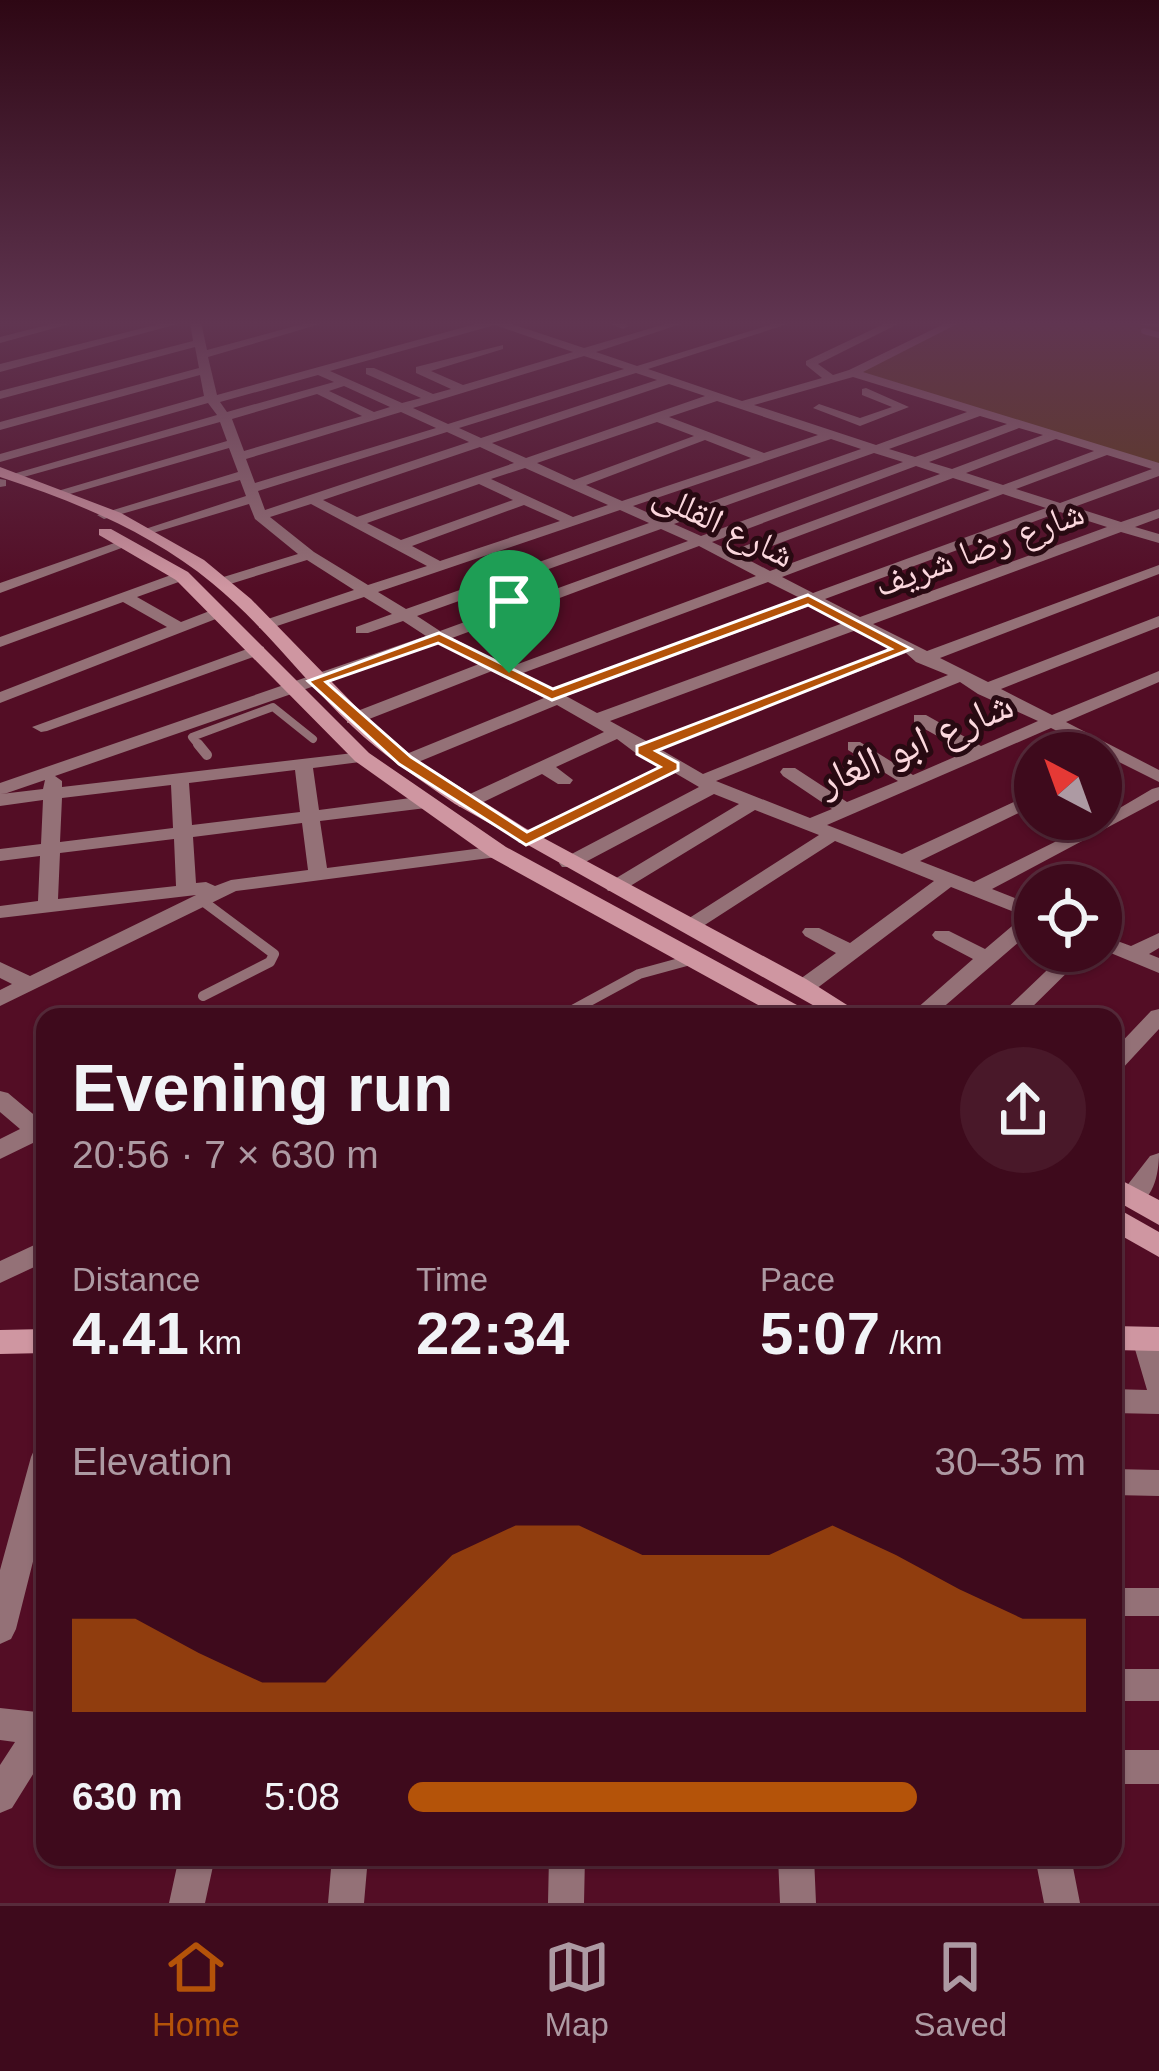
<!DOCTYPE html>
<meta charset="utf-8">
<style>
:root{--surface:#3e0a1c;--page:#491829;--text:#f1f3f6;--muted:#ad9aa3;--line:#572b3b;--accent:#b45309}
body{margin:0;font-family:Helvetica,"Noto Naskh Arabic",sans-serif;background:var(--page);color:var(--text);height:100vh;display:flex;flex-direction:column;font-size:45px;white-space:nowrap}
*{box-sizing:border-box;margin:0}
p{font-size:39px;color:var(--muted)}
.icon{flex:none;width:66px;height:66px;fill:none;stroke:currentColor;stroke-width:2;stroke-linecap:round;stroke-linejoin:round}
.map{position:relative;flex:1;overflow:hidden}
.side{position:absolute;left:36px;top:1008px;width:1086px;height:858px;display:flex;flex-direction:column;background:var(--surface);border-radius:24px;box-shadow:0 3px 9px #0004,0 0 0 3px var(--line)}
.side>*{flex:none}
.needle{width:78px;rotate:319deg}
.controls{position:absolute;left:1014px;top:732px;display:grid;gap:24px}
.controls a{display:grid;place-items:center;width:108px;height:108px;border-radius:50%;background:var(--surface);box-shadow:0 3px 9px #0004,0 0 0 3px var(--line);font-size:60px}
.pin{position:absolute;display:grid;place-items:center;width:102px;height:102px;color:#fff;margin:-123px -51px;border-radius:50% 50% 50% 0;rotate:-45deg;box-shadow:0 0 12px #0007}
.pin .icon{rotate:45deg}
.round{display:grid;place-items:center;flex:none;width:126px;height:126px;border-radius:63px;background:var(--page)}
.headline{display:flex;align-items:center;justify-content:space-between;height:204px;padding:0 36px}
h1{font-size:66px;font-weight:600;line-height:90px}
.stats{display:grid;grid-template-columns:repeat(3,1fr);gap:18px;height:204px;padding:12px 36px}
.stats div{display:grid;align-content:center}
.stats b{font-size:60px;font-weight:600}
.stats small{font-size:33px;font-weight:400}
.stats p{font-size:33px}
.chart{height:336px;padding:24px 36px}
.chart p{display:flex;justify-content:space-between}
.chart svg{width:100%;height:216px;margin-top:12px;fill:var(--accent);opacity:.7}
ul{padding:0 36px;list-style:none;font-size:39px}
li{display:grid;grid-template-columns:192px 144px 1fr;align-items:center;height:90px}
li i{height:30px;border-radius:15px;background:var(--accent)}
.tab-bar{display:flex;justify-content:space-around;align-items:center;height:168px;border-top:3px solid var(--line);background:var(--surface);font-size:33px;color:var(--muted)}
.tab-bar a{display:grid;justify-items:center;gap:6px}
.tab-bar .current{color:var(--accent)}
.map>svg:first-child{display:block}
</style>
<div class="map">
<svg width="1159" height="1903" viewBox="0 0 1159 1903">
<rect width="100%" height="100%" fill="#530d25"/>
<path fill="#5c3d19" d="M955,322h204v146l-306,-95z"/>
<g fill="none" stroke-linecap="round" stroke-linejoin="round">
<path stroke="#947177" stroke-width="6" d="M1143,322l16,2
M1144,331l15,4"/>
<path stroke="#947177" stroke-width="8" d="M200,747l-8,-10 81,-30 40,32"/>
<path stroke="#947177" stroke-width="10" d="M198,744l9,11
M200,899l74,55 -4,8 -67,34
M560,1017l79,-43 55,-15"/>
<path fill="#947177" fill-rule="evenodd" d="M59,322h18l-77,21v-6z
M167,322h18l-185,50v-8z
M190,322h11l6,28 103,-28h17l-119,35 9,38 266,-73h23l78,26 88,-26h15l-91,30 41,14 142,-44h15l-146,47 94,32 80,-23 -16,-13v-4l82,-39h14l-84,42 15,11 16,-5 99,-48h13l-98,50 296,91v13l-85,31 47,15 38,-13v9l-24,9 24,7v9l-38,-11 -248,92 54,27 232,-86v9l-219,84 48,24 171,-66v11l-158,62 51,26 107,-44v11l-93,40 93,48v12l-108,-54 -224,97 75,29 133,-62v13l-115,56 54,21 127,-63 51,-30 7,-2v13l-167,89 43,17v22l-103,89h-25l66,-58 -38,-20 -3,-4 3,-4h14l36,18 39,-33 -73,-29 -139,105h-16l-3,-5 3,-5 40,-29 -31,-17 -3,-4 3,-4h14l31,15 84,-62 -99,-40 -138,89h-14l-3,-4 3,-4 136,-87 -64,-25 -133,81h-14l-3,-4 3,-4 131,-79 -25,-10 -138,73h-14l-3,-4 3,-4 137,-72 -24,-14 -142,70h-14l-3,-4 3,-4 143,-70 -25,-11 -20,-15 -61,28 17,13 -3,4h-12l-16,-10 -69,33h-14l-2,-4 2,-4 145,-67 -47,-27 -146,60h-12l-3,-4 3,-4 145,-59 -52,-27 -133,52h-12v-8l132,-51 -41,-21 -383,133 7,5v6l300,-35 9,5 -3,4 -55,7 6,42 107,-14 9,6 -9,6 -106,13 7,47 171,-22 10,6 -3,4 -269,35 -236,115v-16l12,-6 -12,-6v-16l30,14 166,-81 -196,23v-12l38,-5 2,-45 -40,5v-12l41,-5 2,-44 -43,6v-23l426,-147 -23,-15 -35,12h-12v-6l36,-13 -28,-17 -93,31h-12v-6l95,-32 -47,-30 -80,25h-10v-6l81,-25 -43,-35 -6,-15 -106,32 -7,-4 110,-36 -6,-16 -136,39 -7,-4 141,-43 -9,-24 -166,48 -12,-3 176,-52 -7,-19 -207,58v-6l204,-59 -9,-12 -208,59v-8l204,-58 -4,-21 -200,55v-8l199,-54 -4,-21 -195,52v-8l193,-50zM495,325l78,27 -110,33 -32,-14 72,-22v-4l-87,22v6l35,16 -18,5 -59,-26h-8v6l55,24 -19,5 -72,-32zM584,356l40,13 -176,55 -35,-16zM636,373l21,7 -176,58 -22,-10zM318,375l16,7 -107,30 -7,-10zM853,377l114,35 -91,33 -122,-40zM669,384l36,12 -179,62 -34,-15zM344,386l46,21 -16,5 -45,-21zM317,394l45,22 -118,35 -12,-32zM717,401l101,34 -54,18 -95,-36zM401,412l35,16 -181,55 -9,-24zM980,416l27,8 -92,33 -26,-8zM657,422l37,14 -120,44 -37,-17zM1019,428l24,7 -91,34 -23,-7zM447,432l22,10 -204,68 -7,-19zM831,439l30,10 -199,70 -29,-13zM1056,439l38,12 -91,34 -37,-12zM705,440l46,18 -129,43 -36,-16zM480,447l34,16 -157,54 -34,-17zM874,453l29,9 -202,74 -27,-12zM1107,455l45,14 -92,34 -44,-14zM916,466l24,8 -209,77 -19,-9zM525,468l83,37 -35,12 -82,-38zM953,478l37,12 -220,81 -27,-14zM479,484l34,16 -112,40 -34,-17zM1003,494l43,14 -233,85 -31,-16zM311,504l116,62 -59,19 -54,-33 -44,-35zM524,505l36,16 -120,40 -28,-15zM620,510l29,13 -243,86 -28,-17zM1060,512l47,15 -247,90 -35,-18zM661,529l27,12 -248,90 -23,-15zM699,546l57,30 -246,91 -58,-29zM768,582l32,16 -247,91 -30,-16zM812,605l34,17 -249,91 -31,-17zM859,629l35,18 -246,95 -38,-21zM906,653l10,9 32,13 -245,99 -43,-25zM960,682l18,12 60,27 -57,25 -55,-31h-12v8l52,29 -53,23 -53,-33h-12v8l50,31 -51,21 -52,-34h-12l-3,4 3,4 49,33 -22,9 -94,-37zM295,770l5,42 -108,13 -3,-42zM45,780l-2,9 -42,5 6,-1zM171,785l2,43 -113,14 2,-44zM302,823l6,47 -77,10 -16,6 -9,-4 -10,1 -3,-46zM174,839l2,47 -118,13 2,-46z
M605,322h16l8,4 -6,3z
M866,388l43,19 -49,19 -47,-18 6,-4 41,14 32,-11 -30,-12v-6z
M0,479l6,1v6l-6,1z
M123,540l12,3 -135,50v-10z
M182,571l8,5 -3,3 -50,18 44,25 39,-15 8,5 -2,3 -226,88v-11l167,-65 -44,-25 -123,45v-10z
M258,645l6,2v6l-217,78 -6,1 -9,-5z
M1159,933v15l-10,6 10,4v15l-58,-24v-14l30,11z
M1067,951h22l-67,66h-24z
M1159,1009v20l-38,41 -8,3v-22l38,-40z
M0,1091l8,2 37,31v21l-10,-3 -35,17v-20l20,-10 -20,-17z
M1159,1153c0,23 -7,58 -37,51l-3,-6 3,-6 28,-36z
M45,1240v22l-45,21v-22z
M1146,1328l10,3 3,7v76l-46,-1v-24l34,1 -15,-51 4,-8z
M45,1445v69l-29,115 -5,10 -11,5v-74l31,-113 4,-9z
M1113,1469l46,1v26l-46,-1z
M1113,1588h46v28h-46z
M1113,1669h46v32h-46z
M0,1708l37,4 8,-3v46l-33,53 -12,5v-48l15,-23 -15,-2z
M1113,1750h46v34h-46z
M179,1857h36l-10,46h-36z
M332,1857h36l-4,46h-36z
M549,1857h36l-1,46h-36z
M778,1857h36l2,46h-36z
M1035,1857h36l9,46h-36z"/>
<path fill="#cf96a1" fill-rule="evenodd" d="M0,467l121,46 83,47 47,39 115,118 51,43 108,68 281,151 60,38h-32l-379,-213c-35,-24 -70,-47 -102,-77 -49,-46 -89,-102 -141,-144 -60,-50 -138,-82 -212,-106z
M99,529h12l77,43 181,181 137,94 302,164 4,6h-32l-290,-160 -135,-96 -179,-181 -77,-45z
M1113,1176l46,24v25l-46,-26z
M1113,1206l46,26v25l-46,-26z
M1113,1326l46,1v24l-46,-1z
M45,1329v24l-45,1v-24z"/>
</g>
<linearGradient id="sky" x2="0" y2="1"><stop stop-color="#2e0714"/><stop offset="0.55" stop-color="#603551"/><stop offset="1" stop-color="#603551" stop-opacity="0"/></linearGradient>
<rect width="1159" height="588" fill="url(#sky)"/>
<path fill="#b45309" stroke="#fff" stroke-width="3" fill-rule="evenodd" d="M808,595l103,54 -255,102 22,12v7l-152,75 -127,-81 -91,-83 131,-48 114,56zM808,605l83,44 -254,97v8l23,13 -133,65 -116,-75 -85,-75 112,-39 114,57z"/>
<g text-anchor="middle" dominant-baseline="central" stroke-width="10" stroke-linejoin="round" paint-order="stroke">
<g font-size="36" fill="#fbd7dd" stroke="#280a12">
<text transform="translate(724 524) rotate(26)">شارع القللى</text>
<text transform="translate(979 548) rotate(-20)">شارع رضا شريف</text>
</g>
<g font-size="42" fill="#fbd7dd" stroke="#280a12">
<text transform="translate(915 742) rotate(-23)">شارع ابو الغار</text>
</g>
</g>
</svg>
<div class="controls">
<a><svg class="needle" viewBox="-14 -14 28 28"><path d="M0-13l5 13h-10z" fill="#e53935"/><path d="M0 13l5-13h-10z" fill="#ad9aa3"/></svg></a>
<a><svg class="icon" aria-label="locate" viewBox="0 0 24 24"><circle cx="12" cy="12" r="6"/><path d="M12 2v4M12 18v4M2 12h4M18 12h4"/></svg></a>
</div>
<div class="pin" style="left:509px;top:673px;background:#1e9e55"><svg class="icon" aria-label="arrive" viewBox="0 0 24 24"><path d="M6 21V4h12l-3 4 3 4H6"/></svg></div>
<section class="side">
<div class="headline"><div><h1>Evening run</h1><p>20:56 · 7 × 630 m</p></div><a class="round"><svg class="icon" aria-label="share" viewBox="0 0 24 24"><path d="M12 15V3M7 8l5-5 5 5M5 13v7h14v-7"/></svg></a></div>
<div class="stats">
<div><p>Distance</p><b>4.41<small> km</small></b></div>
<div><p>Time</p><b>22:34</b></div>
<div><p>Pace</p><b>5:07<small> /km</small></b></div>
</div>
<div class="chart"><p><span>Elevation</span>30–35 m</p>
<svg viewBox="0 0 160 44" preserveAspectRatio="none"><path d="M0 44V25L10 25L20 32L30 38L40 38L50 25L60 12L70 6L80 6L90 12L100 12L110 12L120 6L130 12L140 19L150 25L160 25V44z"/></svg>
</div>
<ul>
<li><b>630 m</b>5:08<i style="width:75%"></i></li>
</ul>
</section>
</div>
<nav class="tab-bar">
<a class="current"><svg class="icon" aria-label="home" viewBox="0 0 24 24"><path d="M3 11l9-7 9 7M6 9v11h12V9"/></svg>Home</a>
<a><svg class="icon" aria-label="map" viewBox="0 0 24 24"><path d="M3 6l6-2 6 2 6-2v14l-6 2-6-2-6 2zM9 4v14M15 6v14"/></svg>Map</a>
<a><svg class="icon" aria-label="saved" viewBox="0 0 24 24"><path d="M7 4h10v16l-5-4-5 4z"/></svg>Saved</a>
</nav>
